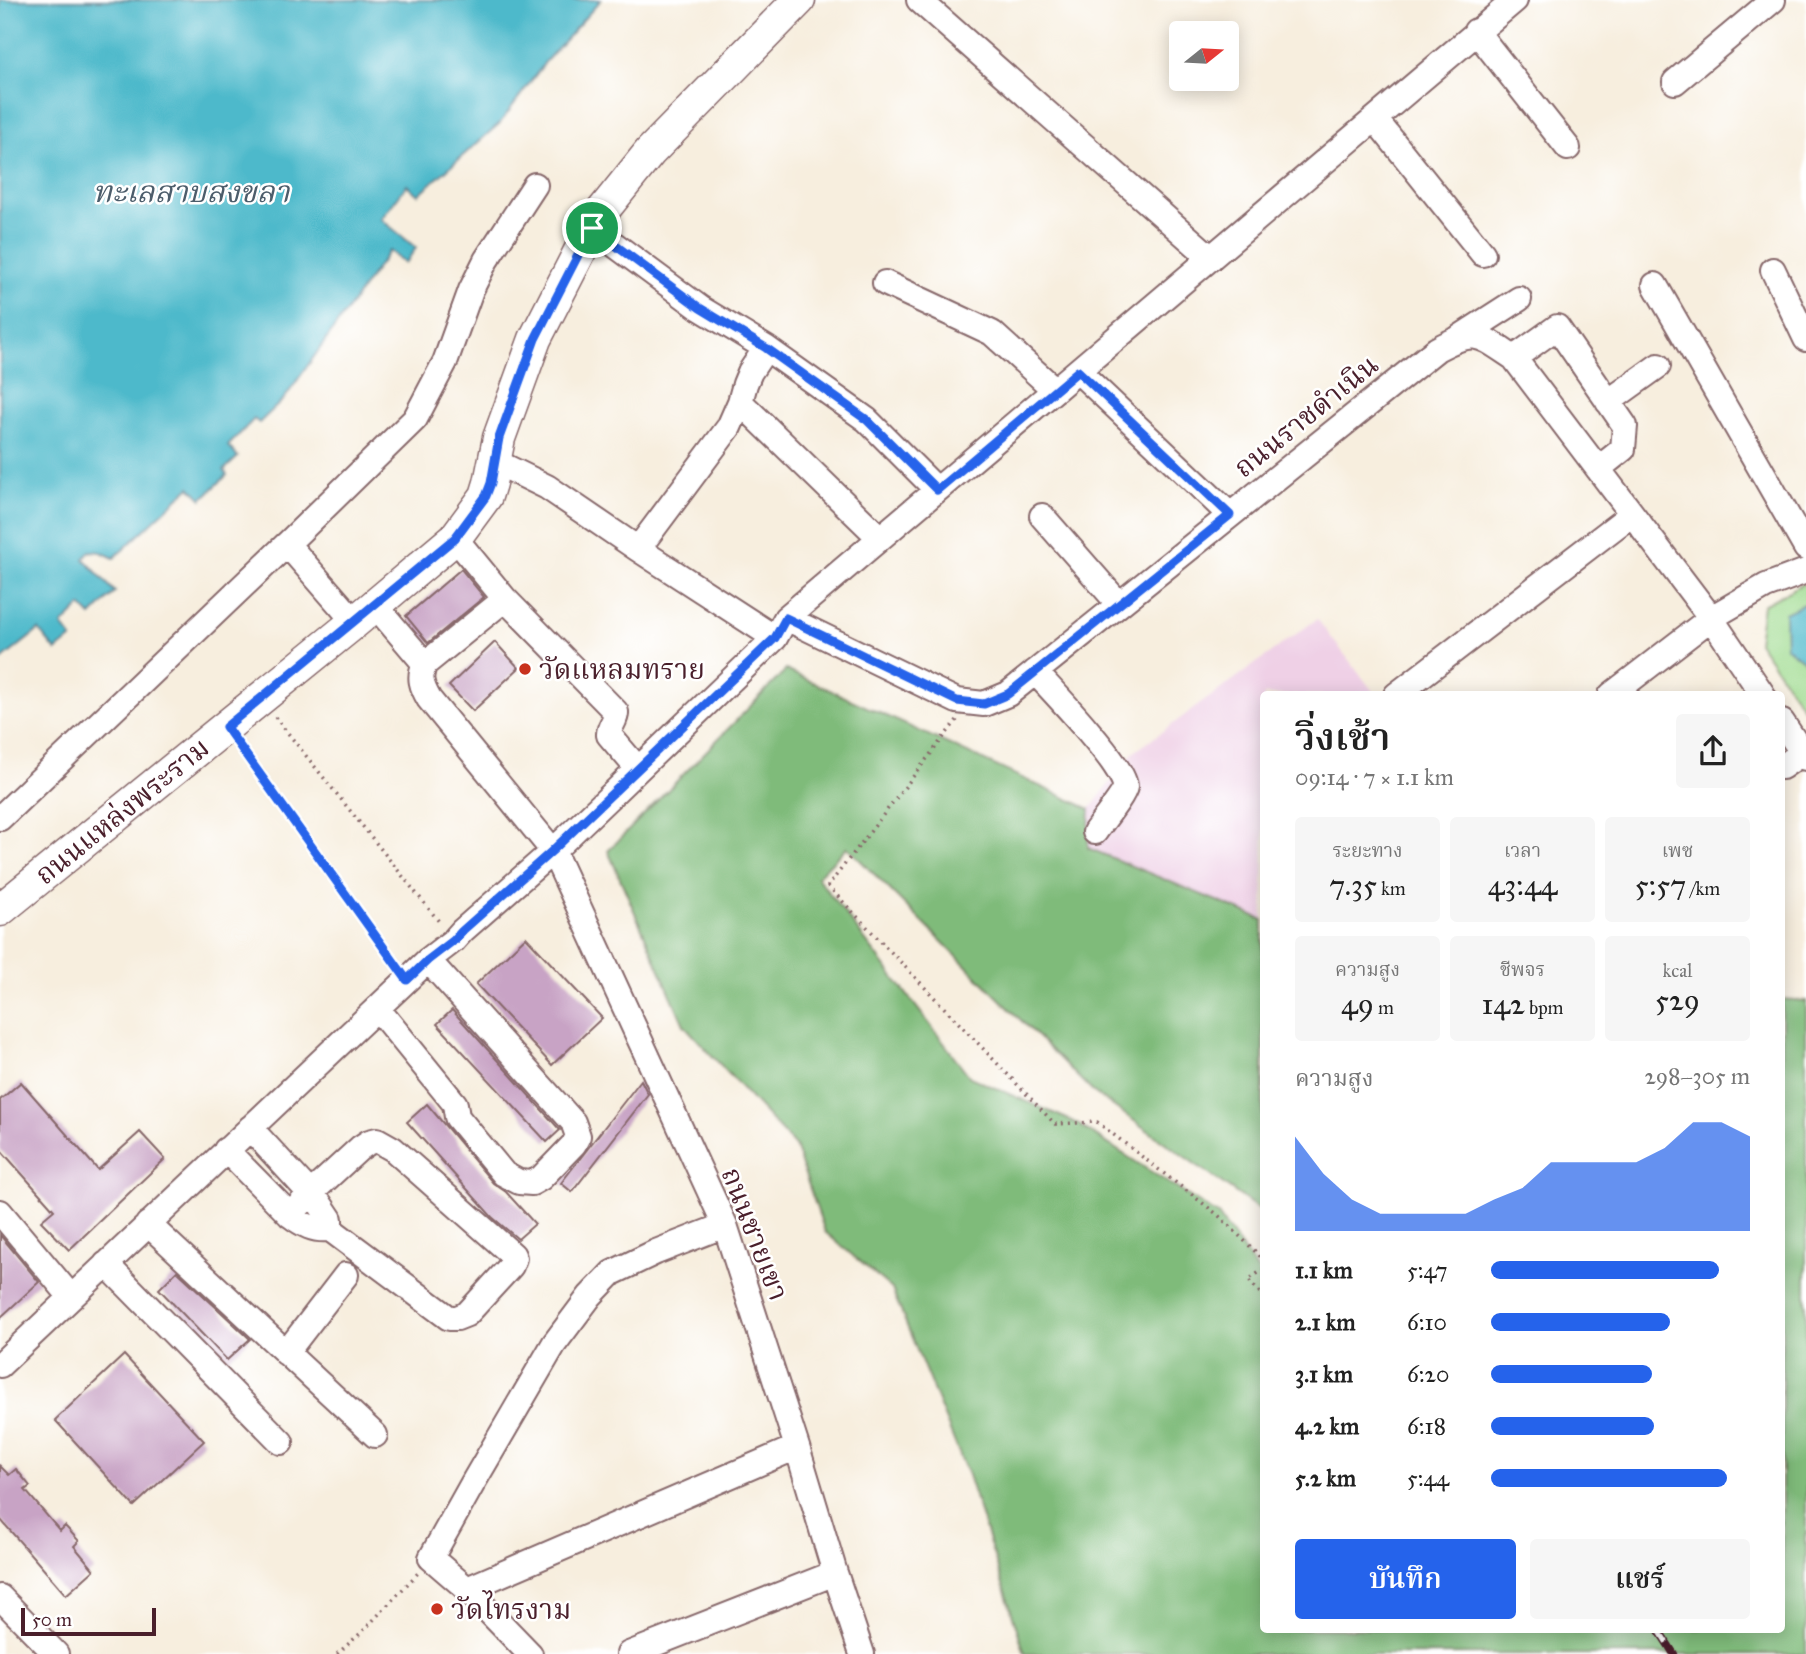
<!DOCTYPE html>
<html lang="th">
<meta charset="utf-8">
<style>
:root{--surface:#fff;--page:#f6f6f6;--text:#222;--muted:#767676;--accent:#2563eb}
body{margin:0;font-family:"IM FELL Great Primer","Noto Serif Thai",serif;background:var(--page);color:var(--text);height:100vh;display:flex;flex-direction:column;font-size:26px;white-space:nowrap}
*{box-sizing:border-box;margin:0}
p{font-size:23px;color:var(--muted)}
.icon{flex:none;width:38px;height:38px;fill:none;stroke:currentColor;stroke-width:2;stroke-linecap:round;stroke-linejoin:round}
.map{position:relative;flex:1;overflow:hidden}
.drawer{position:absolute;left:1260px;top:691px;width:525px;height:942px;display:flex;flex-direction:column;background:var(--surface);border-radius:7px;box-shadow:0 4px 18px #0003}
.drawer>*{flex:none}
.needle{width:46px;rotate:72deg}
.buttons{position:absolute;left:1169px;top:21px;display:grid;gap:14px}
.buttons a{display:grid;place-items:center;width:70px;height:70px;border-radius:7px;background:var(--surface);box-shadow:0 4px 18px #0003;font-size:35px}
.scale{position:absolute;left:21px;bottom:18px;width:135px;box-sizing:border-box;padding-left:7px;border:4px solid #4a1f2b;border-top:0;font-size:19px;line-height:24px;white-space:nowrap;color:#4a1f2b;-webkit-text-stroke:5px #fff;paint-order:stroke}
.pin{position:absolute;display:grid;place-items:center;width:60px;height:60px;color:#fff;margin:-30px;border:4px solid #fff;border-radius:50%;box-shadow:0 2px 7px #0007}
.round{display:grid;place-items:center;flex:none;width:74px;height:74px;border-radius:7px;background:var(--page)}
.summary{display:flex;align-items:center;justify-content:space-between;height:119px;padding:0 35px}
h1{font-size:38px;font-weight:600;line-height:52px}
.stats{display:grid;grid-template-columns:repeat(3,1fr);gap:10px;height:119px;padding:7px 35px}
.stats div{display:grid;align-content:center;border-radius:7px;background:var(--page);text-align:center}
.stats b{font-size:30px;font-weight:600}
.stats small{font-size:19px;font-weight:400}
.stats p{font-size:19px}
.chart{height:196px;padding:14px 35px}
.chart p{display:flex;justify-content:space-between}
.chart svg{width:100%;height:126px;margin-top:7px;fill:var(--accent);opacity:.7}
.primary-button{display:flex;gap:14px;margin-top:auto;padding:14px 35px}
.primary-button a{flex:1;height:80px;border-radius:7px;background:var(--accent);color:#fff;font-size:28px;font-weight:600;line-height:80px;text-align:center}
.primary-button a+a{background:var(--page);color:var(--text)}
ul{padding:0 35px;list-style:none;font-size:23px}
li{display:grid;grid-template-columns:112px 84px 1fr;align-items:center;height:52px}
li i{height:18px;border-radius:9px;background:var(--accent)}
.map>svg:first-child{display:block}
</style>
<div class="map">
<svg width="1806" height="1654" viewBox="0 0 1806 1654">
<rect width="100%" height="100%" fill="#fff"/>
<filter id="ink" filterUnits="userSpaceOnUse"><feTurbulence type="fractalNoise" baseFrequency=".0143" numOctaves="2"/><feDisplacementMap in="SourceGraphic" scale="14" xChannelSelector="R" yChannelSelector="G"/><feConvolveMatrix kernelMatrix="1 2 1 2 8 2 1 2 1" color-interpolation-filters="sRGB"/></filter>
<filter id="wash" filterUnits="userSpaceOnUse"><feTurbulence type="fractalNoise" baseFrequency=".00686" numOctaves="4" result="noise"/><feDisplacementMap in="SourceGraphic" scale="28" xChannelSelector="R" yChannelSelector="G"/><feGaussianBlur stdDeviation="1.57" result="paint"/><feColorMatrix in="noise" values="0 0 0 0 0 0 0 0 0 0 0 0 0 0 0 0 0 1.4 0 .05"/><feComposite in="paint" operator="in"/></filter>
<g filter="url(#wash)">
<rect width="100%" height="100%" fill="#f7eede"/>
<path fill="#efd0e6" d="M1317,619l59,76h-112l-1,225 -175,-72 2,-39 43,-56z"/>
<path fill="#9fdb8f" stroke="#747d5d" stroke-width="2" d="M1806,582v21l-21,10 1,34 20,15v50l-48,-70 5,-37z"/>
<path fill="#7fbb7a" stroke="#646d52" stroke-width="2" d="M786,670l304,139 -2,39 175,72v292l-171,-121 -245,-244 -30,30 153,200 104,45 144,93 45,63 1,351h518v-630l24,2v653h-781l-57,-179 -76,-186 -67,-57 -30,-86 -111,-121 -76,-174z"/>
<path fill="#4eb9cb" stroke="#4c6c7b" stroke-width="2" d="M0,0h601l-55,61 -46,62 -82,72 -11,-10 -26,34 35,29 -11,15 -16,-12 -105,148 -25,24 -5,-4 -26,27 10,11 -14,13 3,5 -25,24 -12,-12 -76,71 -13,-6 -11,-1 -6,8 31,33 -24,24 -10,-10 -19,19 10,13 -16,13 -17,-21 -39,31z
M1806,603v59l-20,-15 -1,-34z"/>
<g id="blocks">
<path fill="#c8a3c5" d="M461,569l23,28 -56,46 -22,-27z
M495,642l24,26 -46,43 -24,-25z
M526,937l76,81 -50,47 -76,-81z
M452,1010l108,120 -13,12 -110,-118z
M641,1080l7,14 -76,98 -11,-9z
M21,1082l77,88 42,-38 25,27 -96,91 -28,-29 13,-11 -54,-61v-49z
M427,1104l66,79 13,9 29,32 -17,15 -26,-22 -85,-95z
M0,1235l39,47 -39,36z
M177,1271l73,68 -23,21 -68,-71z
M124,1355l80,86 -70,65 -79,-86z
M0,1466l9,9 7,-6 14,17 -5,4 35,41 5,-5 14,15 -5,5 20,24 -28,25 -66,-76z"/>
</g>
</g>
<g filter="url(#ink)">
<use href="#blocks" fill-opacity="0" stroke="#87676a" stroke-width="2"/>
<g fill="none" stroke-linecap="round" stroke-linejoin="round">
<defs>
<path id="minor" d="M919,0l292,258
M1476,31l92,117
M1675,82l98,-82
M1375,119l108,135
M592,228l108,80 66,40 101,72 70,70
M1773,270l33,69
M885,283l107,50 63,57
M1655,285l151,263
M1460,337l59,-38
M1514,358l43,-31 68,99 -2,23 -25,20
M1078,371l152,144
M740,402l140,136
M1608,402l50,-36
M494,461l53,26 91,62 137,89
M1042,516l77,88
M455,538l50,61
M287,544l128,-125 30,-57 26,-72 15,-30 49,-75
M638,549l91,-122 11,-25 5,-18 5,-12 16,-24
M375,605l50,59
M786,618l171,83 27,3 24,-10 429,-345c39,-21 42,-14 77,9l197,260 52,77
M1035,672c16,17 92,97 90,115 -1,8 -24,36 -30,45
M1396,695l236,-181
M1611,695l100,-77 55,-32 40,-15
M1782,722l24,36
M1782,767l20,-14
M638,769l-29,-34c-1,-8 8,-15 7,-23l-111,-113 -80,65c-7,13 -3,23 4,35l124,152 172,374 72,222 38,126 27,81
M0,818l287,-274 68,78
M377,1008l78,96 2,13 47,57 15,8 13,1 9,-5 33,-34 4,-8 -5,-14 -145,-162
M250,1128l70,76 10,15v10
M226,1150l64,65c13,10 24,16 40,14l119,89h8l10,-4 44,-48 3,-8 -1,-3 -120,-106 -16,-9 -8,2 -9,6 -49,45 -21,22
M0,1212l71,85
M148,1224l227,211
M106,1264l175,178
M286,1353l60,-78
M0,1365l428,-405 26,-20 8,-9 91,-80 222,-213 11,-20 729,-618
M467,1589l330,-142
M0,1597l56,57
M530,1654l-63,-65 -36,-31 43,-77 80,-137 36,-48 22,-23 44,-21 69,-27
M629,1654l206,-81"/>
<path id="major" d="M0,910l355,-288 100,-84 31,-42 4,-13 9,-45 36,-99 62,-121 53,-66 149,-152"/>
</defs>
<use href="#minor" stroke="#87676a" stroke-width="28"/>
<use href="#major" stroke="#87676a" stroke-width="35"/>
<path stroke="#87676a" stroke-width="3.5" stroke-dasharray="2 5" stroke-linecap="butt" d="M275,717l166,207
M957,720l-129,166 227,238 42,-2 121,93 46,45
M239,746l156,218
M1264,1269l-16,11 16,17
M337,1654l26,-23 55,-58"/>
<use href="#minor" stroke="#fff" stroke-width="24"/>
<use href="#major" stroke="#fff" stroke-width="32"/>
<defs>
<path id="rail" d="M1658,1629l16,25"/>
</defs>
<use href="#rail" stroke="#4a1f2b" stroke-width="8"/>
<use href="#rail" stroke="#fff" stroke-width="5" stroke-dasharray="16" stroke-linecap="butt"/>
</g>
</g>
<g fill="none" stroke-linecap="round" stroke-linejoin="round" filter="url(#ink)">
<defs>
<path id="route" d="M592,228l108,80 66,40 101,72 70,70 141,-119 152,144 -222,179 -24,10 -27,-3 -171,-83 -11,20 -223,213 -90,80 -8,9 -26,20 -21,20 -181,-253 229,-189 31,-42 5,-13 8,-45 36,-99z"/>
</defs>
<use href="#route" stroke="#fff" stroke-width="14"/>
<use href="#route" stroke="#2563eb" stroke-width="9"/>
</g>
<g fill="#c8321e" stroke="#fff" stroke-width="2.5">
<circle cx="525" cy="669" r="7"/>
<circle cx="437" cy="1609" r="7"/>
</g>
<g text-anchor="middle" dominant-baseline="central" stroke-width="5" stroke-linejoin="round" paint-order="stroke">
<g font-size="28" fill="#4a1f2b" stroke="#fff">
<text transform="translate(1306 416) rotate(-39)">ถนนราชดำเนิน</text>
<text transform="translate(122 811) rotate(-39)">ถนนแหล่งพระราม</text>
<text transform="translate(755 1234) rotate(69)">ถนนชายเขา</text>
</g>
<g font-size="28" fill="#4a1f2b" stroke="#fff" text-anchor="start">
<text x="539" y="669">วัดแหลมทราย</text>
<text x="451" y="1609">วัดไทรงาม</text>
</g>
<g font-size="30" font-style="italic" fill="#4c5d6b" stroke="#fff">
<text x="191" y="192">ทะเลสาบสงขลา</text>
</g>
</g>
</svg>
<div class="buttons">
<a><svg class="needle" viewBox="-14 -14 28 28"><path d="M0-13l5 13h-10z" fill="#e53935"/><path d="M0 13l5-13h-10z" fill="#767676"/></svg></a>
</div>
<div class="scale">50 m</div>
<div class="pin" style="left:592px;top:228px;background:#1e9e55"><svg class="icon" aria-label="arrive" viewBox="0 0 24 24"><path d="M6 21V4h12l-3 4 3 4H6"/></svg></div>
<section class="drawer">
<div class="summary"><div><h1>วิ่งเช้า</h1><p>09:14 · 7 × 1.1 km</p></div><a class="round"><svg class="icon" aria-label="share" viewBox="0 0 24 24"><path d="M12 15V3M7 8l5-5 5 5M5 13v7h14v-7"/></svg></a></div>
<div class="stats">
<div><p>ระยะทาง</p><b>7.35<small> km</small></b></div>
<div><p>เวลา</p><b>43:44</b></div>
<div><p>เพซ</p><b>5:57<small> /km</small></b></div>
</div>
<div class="stats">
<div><p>ความสูง</p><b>49<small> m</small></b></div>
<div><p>ชีพจร</p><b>142<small> bpm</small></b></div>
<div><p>kcal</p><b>529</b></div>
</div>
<div class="chart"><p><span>ความสูง</span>298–305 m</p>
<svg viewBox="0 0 160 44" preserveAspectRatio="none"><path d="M0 44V11L10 24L20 33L30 38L40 38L50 38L60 38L70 33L80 29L90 20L100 20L110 20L120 20L130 15L140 6L150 6L160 11V44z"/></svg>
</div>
<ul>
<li><b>1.1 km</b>5:47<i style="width:88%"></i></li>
<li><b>2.1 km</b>6:10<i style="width:69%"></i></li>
<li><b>3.1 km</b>6:20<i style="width:62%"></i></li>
<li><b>4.2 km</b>6:18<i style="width:63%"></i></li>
<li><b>5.2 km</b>5:44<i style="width:91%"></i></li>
</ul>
<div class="primary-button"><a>บันทึก</a><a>แชร์</a></div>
</section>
</div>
